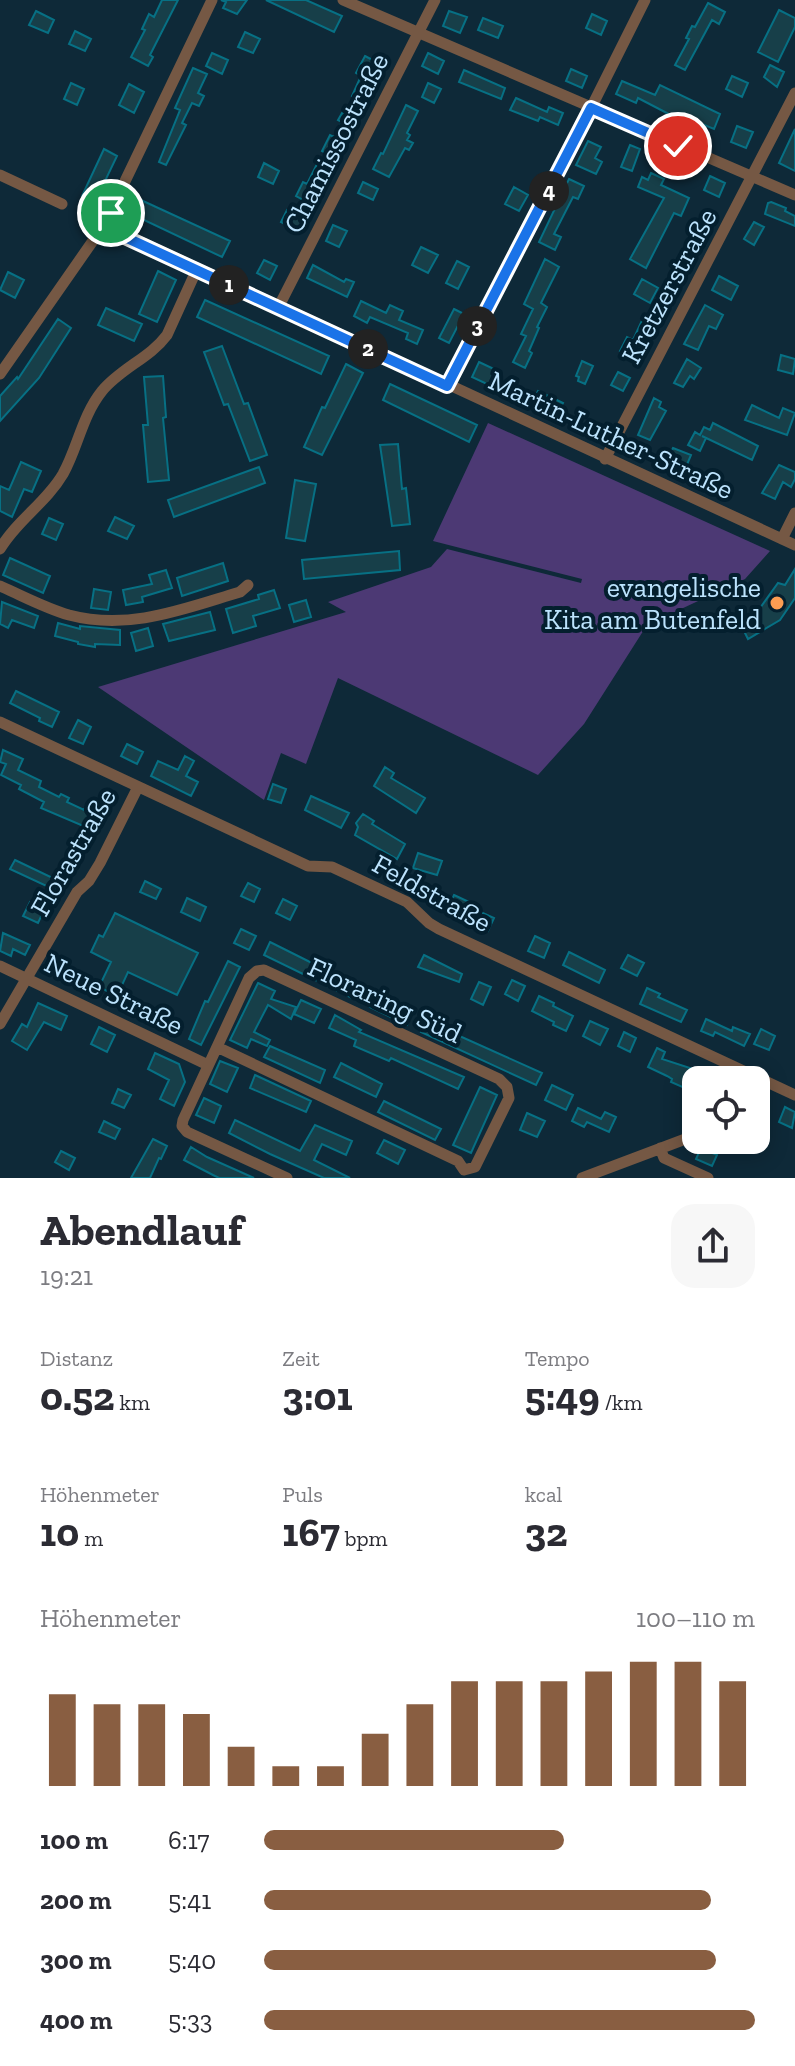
<!DOCTYPE html>
<html lang="de">
<meta charset="utf-8">
<style>
:root{--surface:#fff;--page:#f7f7f7;--text:#2b2b33;--muted:#7c7c81;--accent:#895e41}
body{margin:0;font-family:"Zilla Slab",serif;background:var(--page);color:var(--text);height:100vh;display:flex;flex-direction:column;font-size:30px;white-space:nowrap}
*{box-sizing:border-box;margin:0}
p{font-size:26px;color:var(--muted)}
.icon{flex:none;width:44px;height:44px;fill:none;stroke:currentColor;stroke-width:2;stroke-linecap:round;stroke-linejoin:round}
.map{position:relative;height:1178px;overflow:hidden}
.details{display:flex;flex-direction:column;background:var(--surface);flex:1}
.details>*{flex:none}
.controls{position:absolute;left:682px;top:1066px;display:grid;gap:16px}
.controls a{display:grid;place-items:center;width:88px;height:88px;border-radius:16px;background:var(--surface);box-shadow:0 4px 20px #0003;font-size:40px}
.pin{position:absolute;display:grid;place-items:center;width:68px;height:68px;color:#fff;margin:-34px;border:4px solid #fff;border-radius:50%;box-shadow:0 2px 8px #0007}
.km{position:absolute;width:40px;height:40px;margin:-20px;border-radius:50%;background:#222;color:#fff;font-size:22px;line-height:40px;text-align:center}
.round{display:grid;place-items:center;flex:none;width:84px;height:84px;border-radius:24px;background:var(--page)}
.summary{display:flex;align-items:center;justify-content:space-between;height:136px;padding:0 40px}
h1{font-size:44px;font-weight:700;line-height:60px}
.figures{display:grid;grid-template-columns:repeat(3,1fr);gap:12px;height:136px;padding:8px 40px}
.figures div{display:grid;align-content:center}
.figures b{font-size:40px;font-weight:700}
.figures small{font-size:22px;font-weight:400}
.figures p{font-size:22px}
.chart{height:224px;padding:16px 40px}
.chart p{display:flex;justify-content:space-between}
.chart svg{width:100%;height:144px;margin-top:8px;stroke:var(--accent);stroke-width:6}
ul{padding:0 40px;list-style:none;font-size:26px}
li{display:grid;grid-template-columns:128px 96px 1fr;align-items:center;height:60px}
li i{height:20px;border-radius:10px;background:var(--accent)}
.map>svg:first-child{display:block}
</style>
<div class="map">
<svg width="795" height="1178" viewBox="0 0 795 1178">
<rect width="100%" height="100%" fill="#0e2938"/>
<path fill="#4c3974" d="M488,423l282,128 -25,28 -98,46 -63,99 -46,51 -200,-97 -32,86 -25,-11 -17,47 -166,-113 248,-75 -18,-10 103,-35 16,-18 134,34 1,-4 -149,-38z"/>
<path fill="#173f49" stroke="#077084" stroke-width="2" d="M162,0h16l-28,55 3,2 -5,9 -17,-9 14,-27 -3,-1 7,-15 5,3z
M221,0h26l-10,14 -14,-6 3,-6z
M266,0h40l36,16 -8,16z
M708,3l17,9 -6,12 -7,-4 -27,50 -10,-5 14,-26 -3,-1 6,-12 3,1z
M779,10l16,8v9l-17,35 -20,-10z
M36,11l18,9 -6,13 -19,-8z
M449,11l18,6 -7,16 -17,-7z
M592,14l15,7 -6,14 -15,-7z
M483,18l20,8 -5,12 -20,-8z
M75,31l16,8 -6,12 -16,-7z
M245,32l15,7 -7,14 -15,-6z
M212,53l16,7 -6,14 -16,-8z
M428,53l16,8 -6,13 -16,-8z
M365,56l15,8 -20,36 -8,-4 9,-20 -5,-3z
M770,65l14,7 -7,15 -13,-10z
M193,68l14,6 -9,19 6,3 -5,10 -7,-3 -10,20 4,2 -20,40 -7,-3 21,-52 -5,-2z
M571,69l16,7 -5,12 -16,-7z
M464,70l41,18 -4,11 -42,-17z
M732,76l16,7 -6,14 -16,-8z
M622,81l33,14 5,-10 60,29 -6,15 -24,-10 -2,5 -50,-26 -2,5 -20,-9z
M71,83l13,6 -7,16 -13,-6z
M428,83l13,6 -7,14 -12,-6z
M129,84l15,8 -10,21 -15,-8z
M516,98l31,14 2,-5 14,6 -5,12 -18,-8 -2,4 -28,-11z
M406,105l12,6 -11,22 3,2 -3,5 6,3 -4,7 -4,-2 -16,29 -16,-8 8,-16 2,1z
M348,111l8,4 -17,38 -7,-4 -2,6 -8,-4 8,-16 4,2 8,-15 -4,-2 4,-7 4,2z
M737,126l16,6 -7,16 -15,-6z
M795,129v42l-16,-8z
M588,141l13,6 -6,11 7,4 -6,12 -20,-9z
M630,145l10,4 -8,22 -11,-4z
M104,149l13,7 -22,46 -13,-6z
M319,160l12,6 -32,65 -18,-9 6,-12 10,5 8,-14 -9,-5 7,-14 4,2z
M264,163l15,8 -6,13 -15,-7z
M651,173l13,6 -3,6 28,13 -8,18 -7,-3 -28,55 -16,-9 34,-61 -26,-11 4,-10 6,3z
M710,176l15,7 -6,14 -15,-7z
M569,179l15,7 -6,13 -5,-2 -19,37 7,3 -6,13 -16,-8z
M363,182l15,7 -5,11 -15,-7z
M514,187l14,8 -9,16 -14,-7z
M130,195l100,46 -8,16 -99,-47z
M771,202l15,6 -1,3 10,5v10l-30,-12 3,-11z
M754,222l10,5 -10,18 -10,-6z
M333,225l14,6 -8,16 -13,-6z
M421,247l17,8 -10,18 -16,-8z
M545,259l14,8 -18,36 6,4 -10,20 2,1 -10,23 3,2 -7,15 -12,-6 13,-26 -5,-2 12,-25 -9,-5z
M264,260l13,6 -7,14 -13,-7z
M457,261l12,6 -11,22 -12,-6z
M313,265l31,17 2,-3 8,3 -7,15 -40,-19z
M158,271l18,9 -19,42 -18,-8z
M8,272l16,8 -9,18 -15,-8z
M719,276l19,10 -7,14 -19,-10z
M642,279l16,9 -8,15 -16,-9z
M205,300l124,56 -8,18 -124,-57z
M361,301l25,12 4,-8 13,6 -4,9 24,10 -6,14 -11,-5 2,-6 -38,-16 -3,6 -13,-7z
M705,305l18,10 -7,14 -7,-3 -11,24 -14,-6z
M106,308l36,16 -8,17 -36,-16z
M454,309l10,5 -15,29 -10,-5z
M644,316l12,6 -14,34 -4,-2 -3,4 -15,-7 7,-14 6,3z
M58,319l13,9 -32,50 -39,43v-25l17,-19 1,2z
M222,346l22,58 4,-1 19,52 -17,6 -22,-57 -4,1 -20,-53z
M781,355l14,4 -2,15 -15,-4z
M687,359l14,9 -7,11 -4,-3 -7,11 -9,-4z
M582,361l11,5 -8,18 -7,-3 1,-4 -3,-1z
M479,362l17,8 -7,15 -17,-8z
M346,364l17,9 -41,82 -18,-8 18,-40 3,1z
M618,372l12,6 -7,13 -12,-6z
M163,376l3,41 -3,1 6,62 -21,2 -5,-57h5l-4,-48z
M390,384l87,41 -8,17 -86,-42z
M538,391l25,12 -5,10 -14,-7 -2,3 -11,-5z
M654,398l7,4 -2,5 7,4 -16,29 -12,-5z
M752,405l27,13 4,-10 12,5 -8,22 -42,-15z
M713,423l45,23 -6,14 -50,-24 4,2 -6,13 -12,-6 7,-13 5,3 4,-8 6,3z
M398,444l4,45 4,-1 4,36 -18,2 -12,-81z
M673,448l18,7 -5,12 -18,-9z
M21,462l20,9 -9,21 -8,-3 -12,28 -12,-6v-25l9,4z
M779,465l16,7v7l-4,8 -8,-5 -8,17 -13,-6z
M259,467l6,16 -91,34 -6,-17z
M295,480l21,4 -11,57 -19,-3z
M115,517l19,9 -7,13 -19,-8z
M49,518l14,6 -7,16 -14,-6z
M399,551l1,19 -96,9 -2,-19z
M10,558l40,18 -7,17 -40,-18z
M223,563l5,18 -46,15 -5,-18z
M795,569v29l-15,22 -32,19 -6,-12 4,-2 -4,-7 18,-10 18,-25 7,2z
M166,570l6,18 -30,9 1,5 -17,3 -3,-15 29,-6 -3,-9z
M94,589l17,3 -3,18 -17,-2z
M274,590l6,18 -27,8 3,10 -23,7 -7,-24 33,-10 -1,-4z
M306,600l5,17 -17,5 -5,-17z
M2,602l36,14 -4,12 -22,-8 -4,8 -8,-4z
M210,612l5,18 -46,11 -6,-17z
M58,623l22,6v-3l40,4v15l-25,-1v3l-17,-3v-2l-23,-6z
M148,628l5,18 -17,5 -5,-18z
M16,691l43,21 -7,15 -13,-6 1,-3 -30,-15z
M78,720l13,7 -8,17 -14,-6z
M127,744l16,8 -6,12 -16,-8z
M3,750l20,9 -5,11 23,11 -2,6 20,10 2,-3 8,4 -2,4 17,8 2,-5 11,5 -9,18 -47,-20 3,-6 -25,-13 2,-4 -20,-10 5,-11 -6,-2z
M185,756l9,5 -8,15 12,6 -7,14 -40,-20 7,-15 20,9z
M385,767l9,6 -3,5 34,20 -9,15 -42,-27z
M273,784l13,5 -5,14 -13,-4z
M311,796l38,17 -8,15 -36,-18z
M363,814l11,7 -2,3 33,20 -8,15 -42,-24 3,-8 -2,-4z
M418,853l24,8 -5,14 -24,-7z
M15,860l44,21 -4,9 -45,-21z
M145,881l16,8 -5,10 -16,-7z
M248,883l12,6 -6,13 -13,-6z
M454,895l15,7 -2,4 27,12 -6,13 -42,-18z
M187,898l19,9 -6,14 -19,-9z
M283,899l14,7 -7,14 -14,-7z
M30,902l15,6 -7,15 -15,-7z
M115,913l83,40 -21,42 -49,-23 -11,24 -18,-9 12,-25 -20,-10 8,-17 4,2z
M241,929l15,7 -7,14 -15,-7z
M3,933l27,12 -5,10 -12,-6 -2,7 -11,-5z
M535,936l15,7 -6,15 -16,-7z
M270,942l90,45 -6,12 -90,-44z
M569,952l36,18 -6,13 -36,-18z
M424,955l38,19 -3,8 -41,-15z
M628,955l16,8 -7,13 -16,-8z
M228,961l12,6 -39,78 -12,-6 16,-38 3,1z
M512,980l13,6 -7,15 -13,-7z
M479,982l12,5 -8,18 -12,-6z
M258,983l17,8 -4,8 25,8 -5,12 -23,-14 -14,27 16,8 -3,6 -16,-7 -4,9 -17,-8z
M647,988l13,6 -2,3 29,13 -6,12 -41,-18z
M376,994l36,19 -5,12 -37,-18z
M539,996l15,7 -1,3 20,10 -7,15 -13,-6 1,-3 -22,-11z
M301,1000l20,9 -7,14 -20,-9z
M38,1003l29,13 -6,14 -17,-8 -17,28 -15,-9 10,-17 5,3z
M335,1015l26,15 -2,2 105,45 -6,12 -67,-31 -2,3 -35,-15 2,-6 -27,-12z
M706,1019l26,12 1,-4 17,7 -6,12 -29,-14 -2,4 -12,-5z
M426,1021l116,52 -6,12 -115,-53z
M590,1021l18,8 -8,16 -17,-9z
M99,1027l16,8 -8,17 -16,-8z
M761,1029l14,7 -6,14 -15,-6z
M624,1032l12,6 -6,14 -12,-6z
M270,1046l55,24 -5,13 -56,-26z
M657,1048l8,4 -3,7 34,11v23l-25,-11 1,-3 -5,-3 -19,-9z
M155,1053l24,11 6,18 -11,24 -14,-7 9,-19 -21,-11z
M220,1061l18,7 -11,24 -17,-8z
M341,1063l41,21 -6,13 -42,-20z
M255,1075l56,26 -5,11 -56,-24z
M552,1085l21,10 -7,15 -21,-10z
M480,1087l17,8 -26,58 -18,-8z
M118,1089l13,6 -7,13 -12,-5z
M204,1098l17,8 -7,17 -18,-8z
M384,1101l57,28 -6,11 -57,-28z
M785,1107l10,5 -3,16 -13,-6z
M578,1108l23,11 4,-7 11,5 -7,15 -22,-10 -3,5 -12,-6z
M527,1113l18,8 -8,16 -17,-7z
M235,1120l65,31 15,-26 37,16 -6,14 -24,-11 -8,16 36,18h-26l-54,-24 -41,-21z
M104,1121l16,8 -5,10 -16,-7z
M153,1139l14,7 -6,13 -2,-1 -9,20h-19z
M384,1140l21,10 -7,14 -21,-11z
M191,1147l16,10 47,21h-35l-6,-3 -29,-15z
M701,1148l16,7 -5,11 -16,-7z
M61,1151l14,7 -6,12 -14,-8z"/>
<g fill="none" stroke-linecap="round" stroke-linejoin="round">
<path stroke="#755844" stroke-width="11" d="M343,0l452,195
M0,175l62,29
M104,225l691,320
M278,308l157,-308
M0,374l104,-149 108,-225
M447,386l113,-216 85,-170
M605,459l190,-366
M782,539l13,-26
M0,549c17,-29 46,-46 63,-75 15,-27 19,-58 39,-83 19,-23 48,-33 65,-56l30,-66
M0,586c23,10 45,22 69,29 60,16 114,-6 171,-23l8,-7
M0,722l308,144 24,1 75,35 22,21 10,6 356,166
M0,966l208,99
M0,1024l77,-132 12,-11 11,-18 38,-76
M217,1047l241,114 6,9 11,-3 34,-69 -2,-11 -8,-8 -235,-109 -7,1 -8,7 -66,142 -1,6 5,6 100,46
M660,1148l4,10 44,20
M582,1178l114,-43"/>
</g>
<g fill="none" stroke-linecap="round" stroke-linejoin="round">
<defs>
<path id="route" d="M111,213l-7,12 10,7 333,154 144,-278 87,38"/>
</defs>
<use href="#route" stroke="#fff" stroke-width="16"/>
<use href="#route" stroke="#1a73e8" stroke-width="10"/>
</g>
<circle fill="#fc9d52" stroke="#041f2e" stroke-width="3" cx="777" cy="603" r="8"/>
<g text-anchor="middle" dominant-baseline="central" stroke-width="8" stroke-linejoin="round" paint-order="stroke">
<g font-size="28" fill="#bce3fd" stroke="#041f2e">
<text transform="translate(336 143) rotate(-63)">Chamissostraße</text>
<text transform="translate(669 286) rotate(-62)">Kretzerstraße</text>
<text transform="translate(611 435) rotate(25)">Martin-Luther-Straße</text>
<text transform="translate(73 852) rotate(-60)">Florastraße</text>
<text transform="translate(432 893) rotate(29)">Feldstraße</text>
<text transform="translate(114 994) rotate(26)">Neue Straße</text>
<text transform="translate(385 1000) rotate(25)">Floraring Süd</text>
</g>
<g font-size="28" fill="#bce3fd" stroke="#041f2e" text-anchor="end">
<text x="761" y="587">evangelische<tspan x="761" dy="32">Kita am Butenfeld</tspan></text>
</g>
</g>
</svg>
<div class="controls">
<a><svg class="icon" aria-label="locate" viewBox="0 0 24 24"><circle cx="12" cy="12" r="6"/><path d="M12 2v4M12 18v4M2 12h4M18 12h4"/></svg></a>
</div>
<div class="pin" style="left:111px;top:213px;background:#1e9e55"><svg class="icon" aria-label="arrive" viewBox="0 0 24 24"><path d="M6 21V4h12l-3 4 3 4H6"/></svg></div>
<div class="pin" style="left:678px;top:146px;background:#d93025"><svg class="icon" aria-label="check" viewBox="0 0 24 24"><path d="M5 12l5 5 9-10"/></svg></div>
<b class="km" style="left:229px;top:285px">1</b>
<b class="km" style="left:368px;top:349px">2</b>
<b class="km" style="left:477px;top:326px">3</b>
<b class="km" style="left:549px;top:191px">4</b>
</div>
<section class="details">
<div class="summary"><div><h1>Abendlauf</h1><p>19:21</p></div><a class="round"><svg class="icon" aria-label="share" viewBox="0 0 24 24"><path d="M12 15V3M7 8l5-5 5 5M5 13v7h14v-7"/></svg></a></div>
<div class="figures">
<div><p>Distanz</p><b>0.52<small> km</small></b></div>
<div><p>Zeit</p><b>3:01</b></div>
<div><p>Tempo</p><b>5:49<small> /km</small></b></div>
</div>
<div class="figures">
<div><p>Höhenmeter</p><b>10<small> m</small></b></div>
<div><p>Puls</p><b>167<small> bpm</small></b></div>
<div><p>kcal</p><b>32</b></div>
</div>
<div class="chart"><p><span>Höhenmeter</span>100–110 m</p>
<svg viewBox="0 0 160 44" preserveAspectRatio="none"><path d="M5 44V16M15 44V19M25 44V19M35 44V22M45 44V32M55 44V38M65 44V38M75 44V28M85 44V19M95 44V12M105 44V12M115 44V12M125 44V9M135 44V6M145 44V6M155 44V12"/></svg>
</div>
<ul>
<li><b>100 m</b>6:17<i style="width:61%"></i></li>
<li><b>200 m</b>5:41<i style="width:91%"></i></li>
<li><b>300 m</b>5:40<i style="width:92%"></i></li>
<li><b>400 m</b>5:33<i style="width:100%"></i></li>
</ul>
</section>
